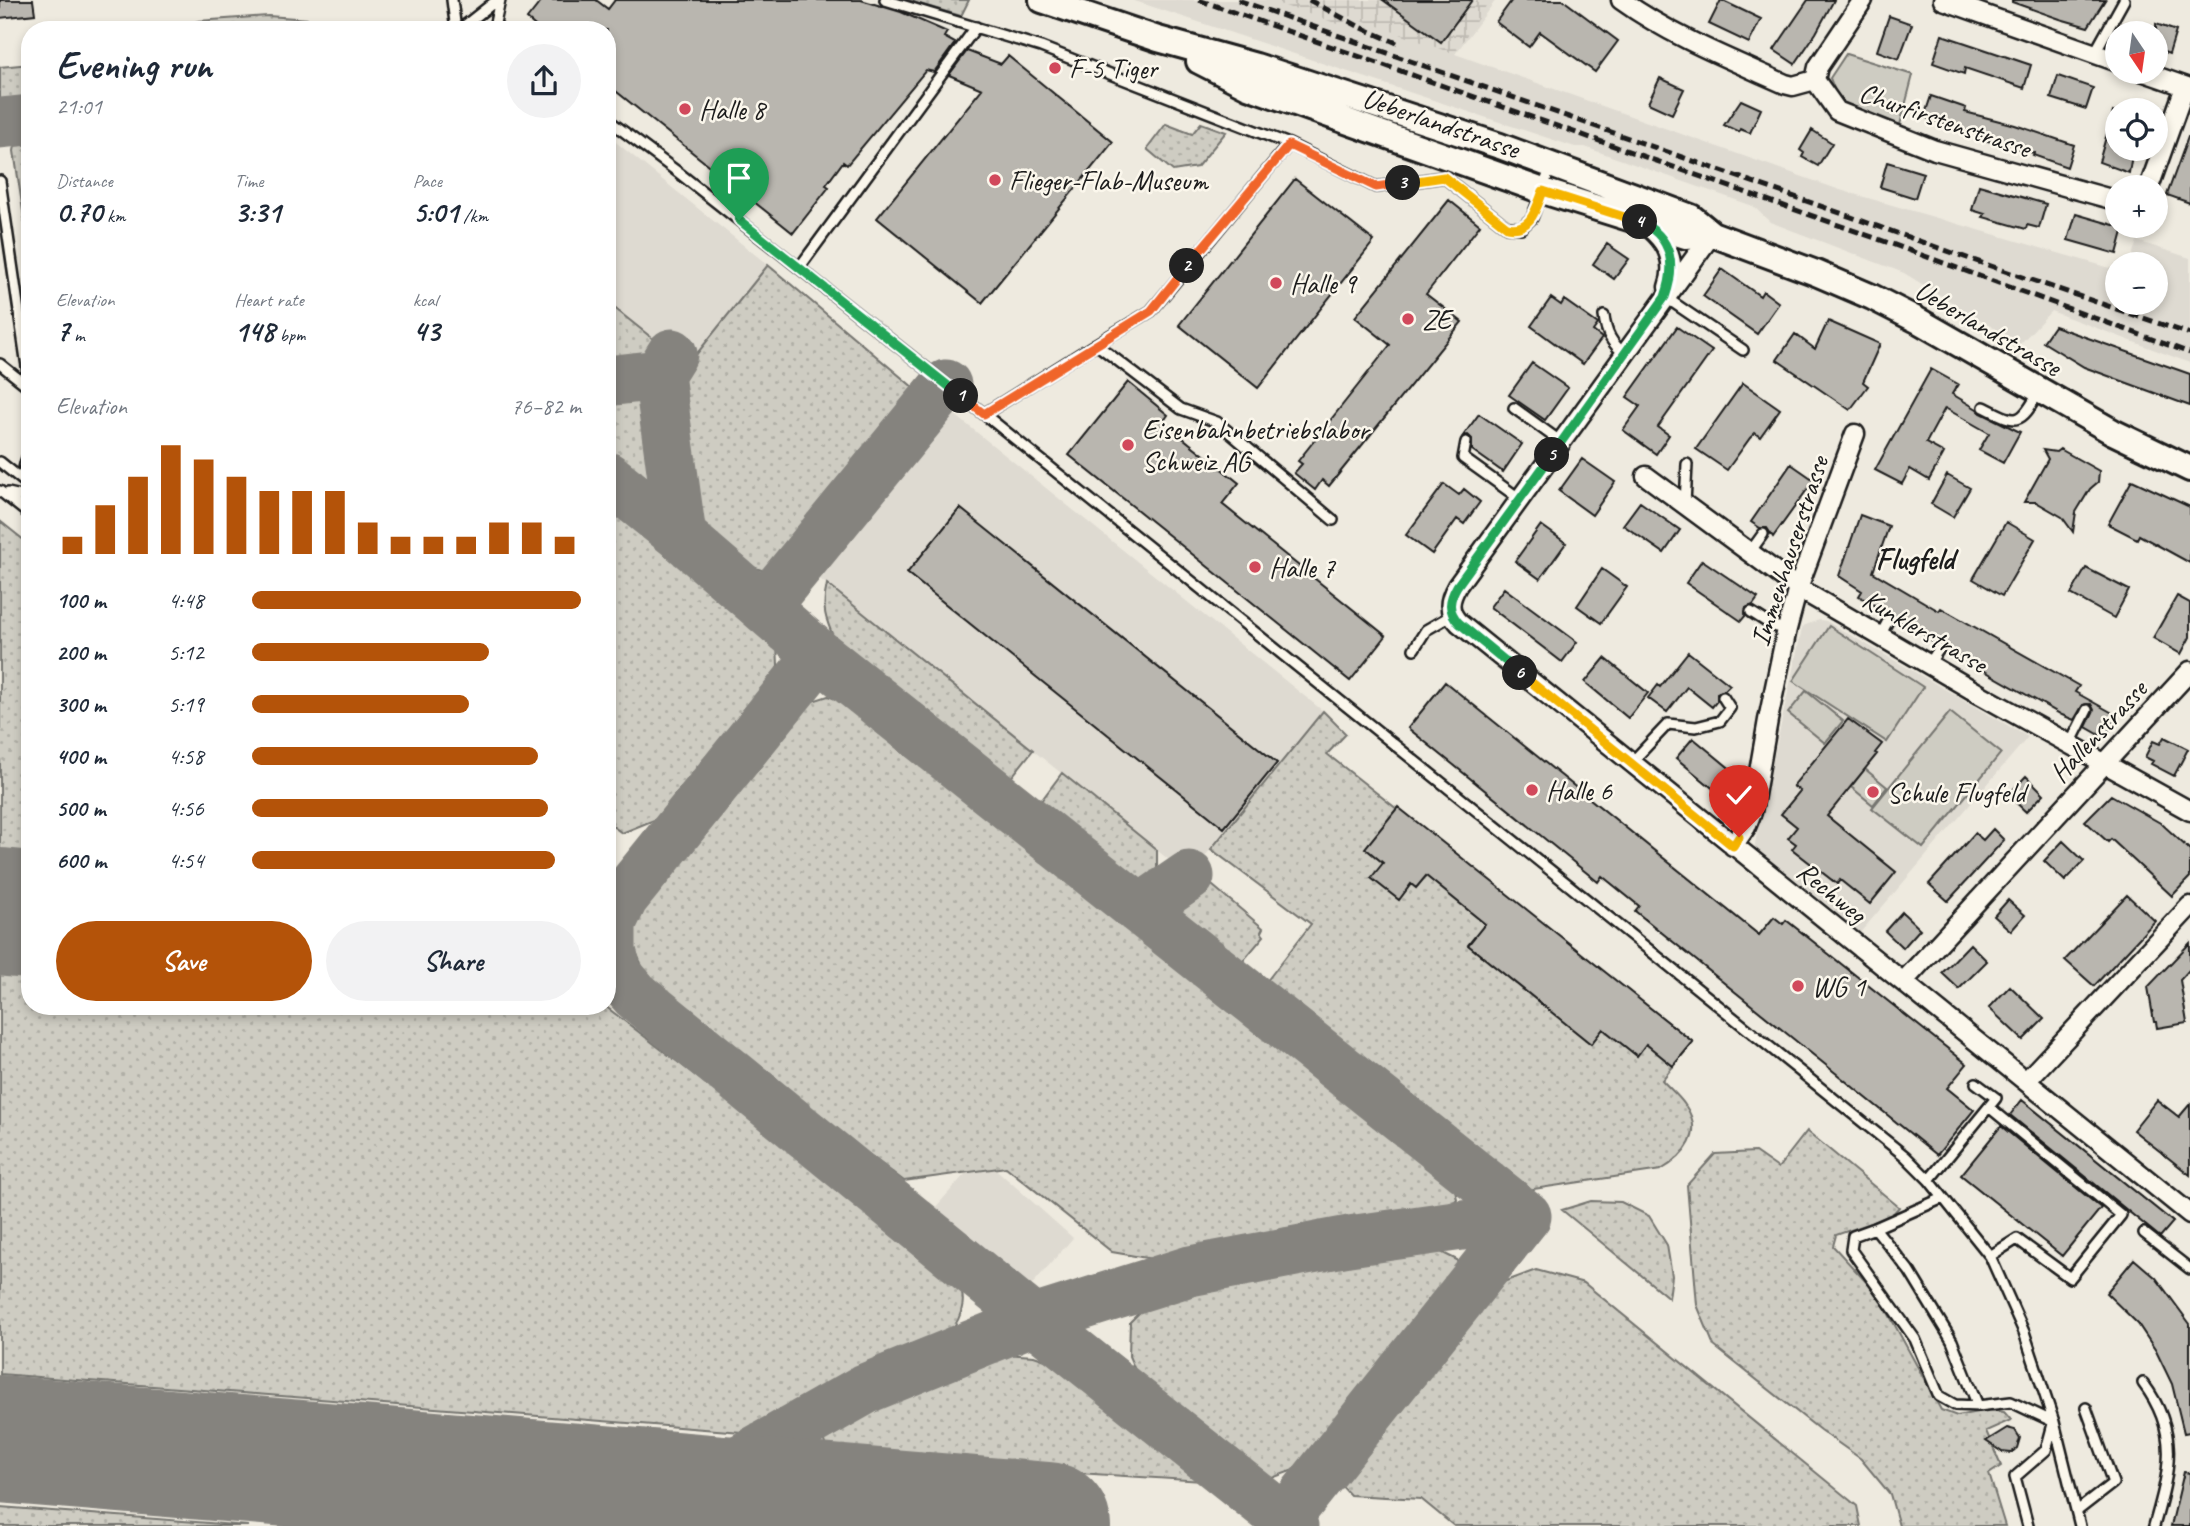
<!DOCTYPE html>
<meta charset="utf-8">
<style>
:root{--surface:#fff;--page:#f2f2f3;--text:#1f2937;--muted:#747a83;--accent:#b45309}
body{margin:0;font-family:Caveat,sans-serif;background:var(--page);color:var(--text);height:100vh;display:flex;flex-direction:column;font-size:26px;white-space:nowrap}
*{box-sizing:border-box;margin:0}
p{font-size:23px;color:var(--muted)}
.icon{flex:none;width:38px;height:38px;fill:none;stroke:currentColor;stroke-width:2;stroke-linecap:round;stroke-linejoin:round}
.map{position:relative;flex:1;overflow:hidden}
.sheet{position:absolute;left:21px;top:21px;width:595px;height:994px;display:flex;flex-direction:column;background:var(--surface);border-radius:28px;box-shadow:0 4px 10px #0003}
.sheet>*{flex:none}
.needle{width:46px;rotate:167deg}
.controls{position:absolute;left:2105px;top:21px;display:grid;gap:14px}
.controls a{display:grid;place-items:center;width:63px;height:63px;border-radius:50%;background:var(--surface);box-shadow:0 4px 10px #0003;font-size:35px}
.pin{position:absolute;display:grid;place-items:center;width:60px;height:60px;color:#fff;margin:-72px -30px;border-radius:50% 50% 50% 0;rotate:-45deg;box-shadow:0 0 7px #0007}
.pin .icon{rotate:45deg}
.km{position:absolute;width:35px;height:35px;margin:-18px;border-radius:50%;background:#222;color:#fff;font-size:19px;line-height:35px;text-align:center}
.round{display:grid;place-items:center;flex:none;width:74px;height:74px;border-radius:37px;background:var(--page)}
.headline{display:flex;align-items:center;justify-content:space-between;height:119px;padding:0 35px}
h1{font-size:38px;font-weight:700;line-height:52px}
.figures{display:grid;grid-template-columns:repeat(3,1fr);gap:10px;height:119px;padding:7px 35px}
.figures div{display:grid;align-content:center}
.figures b{font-size:30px;font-weight:700}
.figures small{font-size:19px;font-weight:400}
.figures p{font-size:19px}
.chart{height:196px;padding:14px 35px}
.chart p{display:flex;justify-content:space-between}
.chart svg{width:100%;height:126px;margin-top:7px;stroke:var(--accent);stroke-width:6}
.action{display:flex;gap:14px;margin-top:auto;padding:14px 35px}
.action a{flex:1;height:80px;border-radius:42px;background:var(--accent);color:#fff;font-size:28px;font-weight:700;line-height:80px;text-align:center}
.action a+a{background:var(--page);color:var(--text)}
ul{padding:0 35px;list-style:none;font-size:23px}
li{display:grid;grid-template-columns:112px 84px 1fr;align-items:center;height:52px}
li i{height:18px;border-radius:9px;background:var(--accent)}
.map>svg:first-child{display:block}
</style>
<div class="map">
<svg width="2190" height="1526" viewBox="0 0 2190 1526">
<defs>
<pattern id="industrial-grid" width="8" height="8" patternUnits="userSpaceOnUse" patternTransform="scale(1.75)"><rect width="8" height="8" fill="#dedad1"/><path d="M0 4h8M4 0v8" fill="none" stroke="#bebab3"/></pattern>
<pattern id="grass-dots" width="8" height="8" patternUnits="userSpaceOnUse" patternTransform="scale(1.75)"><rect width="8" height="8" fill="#ceccc2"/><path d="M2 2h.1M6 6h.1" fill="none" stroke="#b0afa6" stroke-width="1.8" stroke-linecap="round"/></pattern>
</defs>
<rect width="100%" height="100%" fill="#eeeadf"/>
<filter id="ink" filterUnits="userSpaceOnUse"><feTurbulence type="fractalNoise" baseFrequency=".0143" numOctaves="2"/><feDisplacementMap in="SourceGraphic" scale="14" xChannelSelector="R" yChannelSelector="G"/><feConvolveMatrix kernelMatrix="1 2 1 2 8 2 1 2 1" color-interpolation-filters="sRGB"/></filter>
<g filter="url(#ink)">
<path fill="#dedad1" d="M1132,0h364l-41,54 385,136 277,80 1,33h38v-39h-27l8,-23 53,17v105l-139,-52 -31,33 -116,-71 -134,-51 -17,-16 -168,-59h-10z
M607,135l161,130 -81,101 -80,-64z
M934,398l389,313 -134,165 -389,-313z
M1819,620l7,1 202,116 -169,197 -105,-86 47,-215 2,-7z
M981,1156l92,82 -58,66 -96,-78z"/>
<path fill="url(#industrial-grid)" d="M1267,0h223l-36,54 -103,-38 -10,9z"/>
<path fill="url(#grass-dots)" stroke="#75746f" stroke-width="2" d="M906,0h63l-8,16z
M268,16l94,7 27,7h-216l25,-9z
M30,64v42l-30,3v-42z
M1201,123l25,9 -29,35 -24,4 -26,-22 19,-25 26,10z
M30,133v125l-16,-107 2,-10 6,-7z
M768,265l159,134 -134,163 -29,9 -25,-9 -132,-103v-157l80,64z
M607,497l154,123 16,25 1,20 -4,18 -47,62 -58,69 -47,19 -15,-11z
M0,521l30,24v461h575l348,268c16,19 11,43 -5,60l-206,98 -742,-58z
M827,584l206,166 -27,34 -170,-141c-10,-23 -15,-33 -9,-59z
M828,696l43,17 581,462 5,24 -21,21 -109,12 -163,29 -52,-9 -106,-85 -102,14 -253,-192 -19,-48 9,-45 156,-190z
M1323,711l23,23 -19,20 366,288 -31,38c7,8 17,16 23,25 20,28 0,51 -24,65l-134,20 -264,-204 48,-62 -100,-75z
M1062,773l95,77v22l-8,8 -22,-2 -89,-73z
M1200,875l63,53 -2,4 3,4 -21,25 -3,-2 -4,5c-19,-16 -67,-45 -55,-74 2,-5 6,-10 8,-14l5,4z
M1807,1131l92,76 -8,9 -55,19 -3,11 46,50 62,114 16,6 31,-6 16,2 7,8 -25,11 15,35 -12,8 16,52h-106l-9,-32 -29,-35 -41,-29 -106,-84 -17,-41 -10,-120 28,-31 40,-2 23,16z
M1591,1201l30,1 28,14 18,29 5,31 -3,22 -107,-88z
M1433,1248l24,12 2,19 -149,185 -38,14 -35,-13 -97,-83 -11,-26 1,-34 24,-24 119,-31z
M1536,1270l48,13 273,223 4,20h-407l-33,-27 -71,-4 -12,-13 152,-195z
M992,1353l42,3 37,13 128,100 3,12 -373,-24 -6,-19 69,-39z
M0,1507l248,19h-248z"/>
<path fill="#ceccc2" stroke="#75746f" stroke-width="2" d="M1846,54l67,21 -14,54 -59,-25 -10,-26z
M1829,626l94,61 -36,55 -94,-61z
M1806,691l37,30 -18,22 -37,-30z
M1950,712l51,41 -78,95 -51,-40z
M1865,769l22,18 -14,18 -22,-18z"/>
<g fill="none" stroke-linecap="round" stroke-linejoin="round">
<path stroke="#85837e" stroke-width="51" d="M0,123l30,-3
M659,375l22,161
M607,381l52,-6 13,-21
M607,477l74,59 138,119 707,561
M764,607l182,-222
M819,655l-196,243 -12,25v28l6,23 18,21 399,325 259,206
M1141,909l48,-33
M638,1492l51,-8 37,-16 141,-80 167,-68 156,-49 159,-30 177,-25
M1285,1519l241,-303"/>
<path stroke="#85837e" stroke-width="128" d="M0,912l30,3
M0,1439l1047,87"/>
</g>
<path fill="#b9b6af" stroke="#1c1c1c" stroke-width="2" d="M0,0h33l2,14 -35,4z
M542,0h54l12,9 7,-9h246l40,12 46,20 -3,5 11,6 -21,29 -8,-2 -79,95 -4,-3 -17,23 3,2 -36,46 -186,-149v-54h-67l-13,-11z
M1383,0h89l-31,42z
M1512,0h51l55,41 -23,31 -55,-40 -11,15 -33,-25z
M1721,0l40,19 -12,24 -40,-19z
M1808,0h26l-18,33 -21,31 -21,-14z
M2012,0h93l-17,27 -28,-8 -48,-17z
M1889,16l23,8 -13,35 -22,-8z
M2156,24l20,7 -7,23 -13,-5z
M1942,35l89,30 -7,23 -59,-20 -1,6 -31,-11z
M967,51l34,13 7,-8 105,86 -131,161 -105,-85 105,-129 -33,-14z
M2058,76l35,12 -7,21 -35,-11z
M1660,78l24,11 -12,25 -24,-11z
M1931,96l35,12 -1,4 50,13 59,20 -7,22 -34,-12 1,-2 -50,-13v-3l-60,-20z
M1741,100l20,9 -11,24 -10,-4 -1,3 -15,-7z
M2113,112l5,1v36h15l-4,24 -30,-11z
M1812,130l20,13 -14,23 -16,-9 2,-4 -4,-3z
M2188,137h2v66l-23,-8z
M1887,162l36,11 -8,25 -35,-11z
M1295,179l79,62 -116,147 -79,-63z
M1979,185l67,19 -7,24 -12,-3 -1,4 -43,-12 2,-3 -13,-4z
M1449,200l31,25 -54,69 36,28 -133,164 -7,-6 -7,10 -21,-17 8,-9 -4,-3 92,-116 -35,-28z
M2076,214l48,14 -7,26 -49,-14z
M1607,244l22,15 -15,20 -21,-15z
M1722,269l38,27 3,-5 16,12 -22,31 -54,-38z
M1551,298l10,7 3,-5 34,24 -5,7 9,7 -19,26 -52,-38z
M1828,321l52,23 -17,38 5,4 -18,24 -73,-50 18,-26 20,15z
M2054,326l136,48v32l-106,-39 -41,-25z
M1677,327l35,24 -54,76 11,8 -13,19 -33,-24 17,-24 -13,-9z
M1532,363l36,25 -23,32 -36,-25z
M1931,369l27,15 -6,10 25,15 4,4 39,19 -17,31 -24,-13 10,-17 -44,-25 -19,35 18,10 -15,27 -19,-11 -8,15 -27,-14z
M1128,382l40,33 -5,7 76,61 -17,21 164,132 -36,45 -281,-226z
M1743,383l37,26 -20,28 -5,-4 -5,5 -23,32 -31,-21z
M1479,414l43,30 -19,28 -31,-22v-11l-4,-4 -5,1z
M2060,449l39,22 -1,11 -8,7 -14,23 -3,20 -11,-15 -26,-15h-12l24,-43 -5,-9 13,2z
M1582,459l33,23 -23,33 -33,-24z
M1791,464l23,16 -41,57 -6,-9h-7l-9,-6z
M1947,475l23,13 -17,29 -22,-13z
M2132,480l58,27v56l-51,-28 -2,4 -29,-15z
M1444,484l15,11 5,-6 16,13 -16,22 -7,-5 -25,35 -26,-19z
M1640,502l40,28 -16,23 -41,-28z
M960,508l317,255 -53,65 -317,-255z
M1860,515l29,11 -16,46 66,39 2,-3 138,78 -4,6 43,24 -13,22 -19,-11 8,-17 -3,-6 -8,1 -9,15 -12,-5 -116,-66 -4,-6h-7l-11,-6 1,-2 -29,-17 -3,-5h-6l-28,-17 3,-5 -23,-15z
M2006,522l29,17 -33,57 -29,-17z
M1541,525l25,18 -26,36 -25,-18z
M1702,560l56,38 -5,7 -7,3 -1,8 -4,5 -55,-38z
M2086,568l43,22 -15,28 -43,-24z
M1602,569l25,18 -26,36 -24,-17z
M1504,588l73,54 -15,20 -72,-55z
M2177,596l13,7v34l-9,17 -28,-16z
M1688,652l42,33 -5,5 -8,3v8l-5,6 -25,-20 -20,25 -19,-14 10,-13 2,2z
M1605,658l43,35 -20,25 -43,-36z
M1445,682l314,253 15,-18 9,7 3,-4 181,144 -20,24 27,22 -37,45 -302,-244 4,-5 -37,-30 -4,6 -190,-154z
M1848,719l34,25 -7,9 2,1 -50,62 69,56 -26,32 -30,-24 -3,4 -45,-35 4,-5 -8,-6 9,-11 -16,-13 19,-23 -7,-5z
M2164,737l24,12 -14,27 -23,-12 2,-3 -8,-4 8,-16 7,3z
M1693,738l40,33 -17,20 -40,-33z
M2026,776l18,18 -18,18 -18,-17z
M2111,795l51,29 28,26v27l-18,19 -61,-57 -3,3 -23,-21z
M1398,807l295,235 -20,24 -27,-22 -9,12 -34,-27 -12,15 -123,-99 17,-21 -59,-48 -10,12 -5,-4 -12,16 -28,-22 12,-15 -18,-15z
M1993,829l11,11 -56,61 -19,-17 46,-51 8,7z
M2063,841l21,20 -19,20 -21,-20z
M2127,895l28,26 -61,65 -29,-26z
M2008,900l17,15 -14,16 -17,-15z
M1902,912l18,17 -17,19 -18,-17z
M2190,943v26l-10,11 7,43 -30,5 -1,-6h-2l-6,-35z
M1970,944l17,17 -28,28 -17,-16z
M2010,986l34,33 -21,21 -34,-32z
M2022,1100l151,122 -13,15 -150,-122z
M2157,1100l22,17 11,-13v71l-57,-45z
M2001,1126l100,82 -39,48 -101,-81z
M2134,1259l22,19 34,46v108l-6,1 -12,-49 -16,-33 -18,-27 -32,-31z
M2007,1428l8,2 5,8 -3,10 -6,5 -9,-1 -16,-11z
M2184,1472l6,1v53h-19z"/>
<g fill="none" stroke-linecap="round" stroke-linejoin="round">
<defs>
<path id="lane" d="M452,0l4,30
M885,0l156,47 248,97 87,43 68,-10 63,50 14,1 11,-10 19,-52
M459,30l38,-30
M499,30l-4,-7 5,-23
M2094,54l30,-54
M607,119l72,54 305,241 921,742 24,24 61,76 34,76 30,90 26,104
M0,181l30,206
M799,268l177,-241
M1665,297l78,53
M1604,316c2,17 7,27 21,38
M1096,344l55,-33 138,-167
M0,364l30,24
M1984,407c32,16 36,20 54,-14
M1514,408l47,34
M984,414l112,-70 85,65 36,13 116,98
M1466,442l-3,16 57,41
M30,452c-8,14 -8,25 0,39
M0,462l26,21
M0,491l30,24
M8,493l22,5
M1685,504l2,-40
M1750,552l13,-18
M1751,612l22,14 14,3
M1880,636l9,-17
M1414,649l12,-19 26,-15
M1929,664l10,-15
M2070,744l17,-34
M1631,763l37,-39 28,3 24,-6 10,-13 -7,-11
M1989,1107l132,108 -51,63 -53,-39 -27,17
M1929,1180l67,-82 -20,-15
M1943,1198l-68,30 35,44 42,69 26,65 33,-4 43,20
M1875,1228l-22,8 -2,14 64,89 24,57 16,9 23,1
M2144,1233l46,36
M2143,1383c37,49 27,87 11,143
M2077,1511l36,-28 -27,-75
M2028,1526l-13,-49 31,-27 7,-26"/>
<path id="street" d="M1621,0c50,36 108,59 164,84l8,2 22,-6
M1943,0l175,62
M2144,72l46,16
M1815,80l22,31 98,39 183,51
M1815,80l3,-13 45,-67
M2149,187l36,-100
M1647,226c20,15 30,36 21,61
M1712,234l-255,352c-8,14 -10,25 2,37l731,591
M1646,476l152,112 183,107 209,116
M1733,846l13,-19 6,-15 16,-92 19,-91 11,-41 57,-154
M1903,982l287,-311
M2027,1080l163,-174"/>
<path id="secondary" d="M1042,0l116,39 98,27 244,80 191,71 21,17 104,39 56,24 47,24 194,111 77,37
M1199,61l49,25 295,105 143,45 26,-2"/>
</defs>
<use href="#lane" stroke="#1c1c1c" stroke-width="14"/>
<use href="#street" stroke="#1c1c1c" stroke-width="23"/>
<use href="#secondary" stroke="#1c1c1c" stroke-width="30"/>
<use href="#lane" stroke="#fbf7ec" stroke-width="9"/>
<use href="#street" stroke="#fbf7ec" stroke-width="18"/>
<use href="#secondary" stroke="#fbf7ec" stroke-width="24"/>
<path stroke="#1c1c1c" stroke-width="5" stroke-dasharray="10 5" stroke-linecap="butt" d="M1199,0l679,239 312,114
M1238,0l732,259 220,75
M1309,0l51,27 37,16"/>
</g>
</g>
<g fill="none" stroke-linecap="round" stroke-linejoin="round" filter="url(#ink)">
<defs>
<path id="split-1" d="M739,220l222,176"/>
<path id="split-2" d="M961,396l23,18 167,-103 36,-45"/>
<path id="split-3" d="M1187,266l102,-121 87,42 27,-4"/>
<path id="split-4" d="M1403,183l41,-6 63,50c24,5 29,-18 36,-36l97,31"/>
<path id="split-5" d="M1552,455l113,-158c11,-31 8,-60 -25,-75"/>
<path id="split-6" d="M1520,673l-61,-50c-12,-13 -10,-23 -2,-37l95,-131"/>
<path id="split-7" d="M1520,673l213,173 6,-9"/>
</defs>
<use href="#split-1" stroke="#fff" stroke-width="14"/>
<use href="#split-2" stroke="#fff" stroke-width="14"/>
<use href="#split-3" stroke="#fff" stroke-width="14"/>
<use href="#split-4" stroke="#fff" stroke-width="14"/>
<use href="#split-5" stroke="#fff" stroke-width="14"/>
<use href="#split-6" stroke="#fff" stroke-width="14"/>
<use href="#split-7" stroke="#fff" stroke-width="14"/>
<use href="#split-1" stroke="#22a559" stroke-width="9"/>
<use href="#split-2" stroke="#f0652b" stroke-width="9"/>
<use href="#split-3" stroke="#f0652b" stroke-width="9"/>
<use href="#split-4" stroke="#f5b400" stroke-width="9"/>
<use href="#split-5" stroke="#22a559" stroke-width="9"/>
<use href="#split-6" stroke="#22a559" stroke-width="9"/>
<use href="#split-7" stroke="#f5b400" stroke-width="9"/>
</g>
<g fill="#d1495b" stroke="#fbf7ec" stroke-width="2.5">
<circle cx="1055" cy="68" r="7"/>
<circle cx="685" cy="109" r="7"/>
<circle cx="995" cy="180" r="7"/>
<circle cx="1276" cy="283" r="7"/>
<circle cx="1408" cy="319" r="7"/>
<circle cx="1128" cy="445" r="7"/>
<circle cx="1255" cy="567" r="7"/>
<circle cx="1532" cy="790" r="7"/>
<circle cx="1873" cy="792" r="7"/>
<circle cx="1798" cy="986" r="7"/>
</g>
<g text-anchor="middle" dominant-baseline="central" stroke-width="5" stroke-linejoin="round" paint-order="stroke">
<g font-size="28" fill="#1c1c1c" stroke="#fbf7ec" text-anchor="start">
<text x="1069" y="68">F-5 Tiger</text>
<text x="699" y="109">Halle 8</text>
<text x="1009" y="180">Flieger-Flab-Museum</text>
<text x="1290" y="283">Halle 9</text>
<text x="1422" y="319">ZE</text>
<text x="1142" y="429">Eisenbahnbetriebslabor<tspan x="1142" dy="32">Schweiz AG</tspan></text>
<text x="1269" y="567">Halle 7</text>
<text x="1546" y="790">Halle 6</text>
<text x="1887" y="792">Schule Flugfeld</text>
<text x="1812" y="986">WG 1</text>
</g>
<g font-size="28" fill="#1c1c1c" stroke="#fbf7ec">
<text transform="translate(1945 120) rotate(19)">Churfirstenstrasse</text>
<text transform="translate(1441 123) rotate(19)">Ueberlandstrasse</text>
<text transform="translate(1988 328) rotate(30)">Ueberlandstrasse</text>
<text transform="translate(1789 551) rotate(-72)">Immenhauserstrasse</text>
<text transform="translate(1925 631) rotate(30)">Kunklerstrasse</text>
<text transform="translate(2098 731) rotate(-47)">Hallenstrasse</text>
<text transform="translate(1832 892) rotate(39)">Rechweg</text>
</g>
<g font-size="30" font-weight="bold" fill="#1c1c1c" stroke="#fbf7ec">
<text x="1915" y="559">Flugfeld</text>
</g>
</g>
</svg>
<div class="controls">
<a><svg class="needle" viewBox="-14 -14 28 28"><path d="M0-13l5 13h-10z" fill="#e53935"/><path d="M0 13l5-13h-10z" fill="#747a83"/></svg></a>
<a><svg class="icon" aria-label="locate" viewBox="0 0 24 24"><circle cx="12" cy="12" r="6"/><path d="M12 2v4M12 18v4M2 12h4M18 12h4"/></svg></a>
<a>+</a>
<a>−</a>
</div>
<div class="pin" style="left:739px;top:220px;background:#1e9e55"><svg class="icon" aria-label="arrive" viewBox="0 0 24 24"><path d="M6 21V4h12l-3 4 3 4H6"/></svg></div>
<div class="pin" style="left:1739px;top:837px;background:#d93025"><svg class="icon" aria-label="check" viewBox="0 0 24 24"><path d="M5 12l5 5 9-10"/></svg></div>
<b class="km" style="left:961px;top:396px">1</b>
<b class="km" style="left:1187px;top:266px">2</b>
<b class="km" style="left:1403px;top:183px">3</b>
<b class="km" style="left:1640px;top:222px">4</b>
<b class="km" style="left:1552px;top:455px">5</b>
<b class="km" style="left:1520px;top:673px">6</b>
<section class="sheet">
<div class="headline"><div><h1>Evening run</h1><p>21:01</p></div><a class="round"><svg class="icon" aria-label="share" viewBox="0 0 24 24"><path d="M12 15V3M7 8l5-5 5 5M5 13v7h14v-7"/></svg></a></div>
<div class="figures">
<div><p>Distance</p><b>0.70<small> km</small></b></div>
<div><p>Time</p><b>3:31</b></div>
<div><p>Pace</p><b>5:01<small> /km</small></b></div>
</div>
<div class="figures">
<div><p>Elevation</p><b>7<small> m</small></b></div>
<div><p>Heart rate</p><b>148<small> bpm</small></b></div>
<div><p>kcal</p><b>43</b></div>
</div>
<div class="chart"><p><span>Elevation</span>76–82 m</p>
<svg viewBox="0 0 160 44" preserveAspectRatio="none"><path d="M5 44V38M15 44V27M25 44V17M35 44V6M45 44V11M55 44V17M65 44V22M75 44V22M85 44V22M95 44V33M105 44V38M115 44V38M125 44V38M135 44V33M145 44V33M155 44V38"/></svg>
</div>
<ul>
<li><b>100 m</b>4:48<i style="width:100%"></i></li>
<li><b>200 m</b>5:12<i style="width:72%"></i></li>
<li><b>300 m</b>5:19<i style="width:66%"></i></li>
<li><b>400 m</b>4:58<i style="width:87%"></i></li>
<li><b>500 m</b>4:56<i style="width:90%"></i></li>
<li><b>600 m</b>4:54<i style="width:92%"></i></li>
</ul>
<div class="action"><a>Save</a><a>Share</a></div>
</section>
</div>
